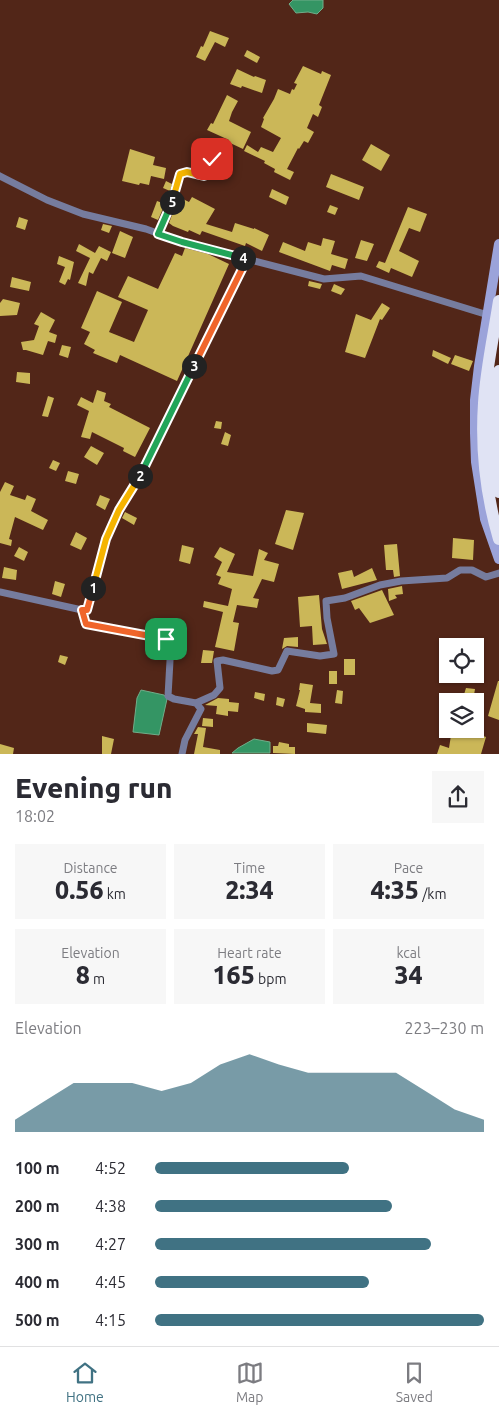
<!DOCTYPE html>
<meta charset="utf-8">
<style>
:root{--surface:#fff;--page:#f7f7f7;--text:#2b2b33;--muted:#7c7c81;--line:#e1e1e2;--accent:#407283}
body{margin:0;font-family:Ubuntu,sans-serif;background:var(--page);color:var(--text);height:100vh;display:flex;flex-direction:column;font-size:19px;white-space:nowrap}
*{box-sizing:border-box;margin:0}
p{font-size:16px;color:var(--muted)}
.icon{flex:none;width:28px;height:28px;fill:none;stroke:currentColor;stroke-width:2;stroke-linecap:round;stroke-linejoin:round}
.map{position:relative;height:754px;overflow:hidden}
.details{display:flex;flex-direction:column;background:var(--surface);flex:1}
.details>*{flex:none}
.tools{position:absolute;left:439px;top:638px;display:grid;gap:10px}
.tools a{display:grid;place-items:center;width:45px;height:45px;border-radius:0px;background:var(--surface);box-shadow:0 1px 4px #0004;font-size:25px}
.pin{position:absolute;display:grid;place-items:center;width:42px;height:42px;color:#fff;margin:-21px;border-radius:10px;box-shadow:0 2px 8px #0006}
.km{position:absolute;width:25px;height:25px;margin:-12px;border-radius:50%;background:#222;color:#fff;font-size:14px;line-height:25px;text-align:center}
.round{display:grid;place-items:center;flex:none;width:52px;height:52px;border-radius:0px;background:var(--page)}
.overview{display:flex;align-items:center;justify-content:space-between;height:85px;padding:0 15px}
h1{font-size:28px;font-weight:800;line-height:38px}
.stats{display:grid;grid-template-columns:repeat(3,1fr);gap:8px;height:85px;padding:5px 15px}
.stats div{display:grid;align-content:center;border-radius:0px;background:var(--page);text-align:center}
.stats b{font-size:25px;font-weight:800}
.stats small{font-size:14px;font-weight:400}
.stats p{font-size:14px}
.chart{height:140px;padding:10px 15px}
.chart p{display:flex;justify-content:space-between}
.chart svg{width:100%;height:90px;margin-top:5px;fill:var(--accent);opacity:.7}
ul{padding:0 15px;list-style:none;font-size:16px}
li{display:grid;grid-template-columns:80px 60px 1fr;align-items:center;height:38px}
li i{height:12px;border-radius:6px;background:var(--accent)}
.tab-bar{display:flex;justify-content:space-around;align-items:center;height:70px;border-top:1px solid var(--line);background:var(--surface);font-size:14px;color:var(--muted)}
.tab-bar a{display:grid;justify-items:center;gap:2px}
.tab-bar .selected{color:var(--accent)}
.map>svg:first-child{display:block}
</style>
<div class="map">
<svg width="499" height="754" viewBox="0 0 499 754">
<rect width="100%" height="100%" fill="#522618"/>
<path fill="#349564" stroke="#70ad89" d="M293,0h30v8l-6,6 -9,-2 -12,1 -7,-9z
M141,690l23,5 3,4 -8,36 -26,-3 4,-34z
M254,739l16,3v11h-38l6,-5z"/>
<path fill="#cbb758" d="M210,31l19,7 -4,9 -10,-5 -10,19 -9,-4 5,-11 2,1z
M247,50l13,7 -3,6 -13,-7z
M303,66l18,8 1,-3 9,4 -12,30 3,2 -4,10 -5,-3 -6,14 7,4 -6,11 -4,-2 -5,8 -1,-1 -11,21 7,3 -4,8 -16,-8 1,-3 -11,-6 1,-2 -21,-10 3,-6 11,7 3,-5 12,5 8,-14 -20,-11 3,-8 -1,-1 11,-19 4,-10 12,5 2,-5 2,1 3,-6 -3,-1z
M237,69l17,8 1,-1 11,4 -4,13 -20,-7 -1,2 -11,-4z
M227,95l11,6 -6,11 -3,9 22,11 -8,17 -15,-7 1,-2 -22,-10 4,-7 2,1z
M371,144l19,11 -9,16 -19,-11z
M130,149l25,8 -2,8 13,3 -2,11 -13,-3 -2,9 -9,-2 -1,2 -17,-4z
M331,174l33,13 -5,13 -33,-13z
M166,181l6,3 -2,7 -7,-3z
M272,189l17,8 -3,8 -17,-8z
M179,197l10,5 3,-5 23,12 -9,15 26,8 3,-9 19,6v-1l15,7 -7,16 -16,-8 -1,3 -43,-15 -2,4 -11,-5 -1,2 -15,-6 -4,-3z
M157,201l8,3 -7,16 -7,-3z
M330,205l8,3 -3,7 -8,-3z
M408,207l19,7 -7,18 -11,-4 -10,23 20,10 -7,16 -21,-9 -2,5 -13,-6 3,-6 6,2z
M19,217l9,3 -3,10 -9,-3z
M103,224l9,2 -3,7 -8,-3z
M120,231l13,6 -8,21 -13,-5z
M323,238l12,3 -4,13 17,5 -3,10 -13,-4 -2,6 -51,-19 4,-10 22,9 3,-9 13,4z
M361,240l13,4 -7,17 -12,-3z
M79,244l16,9 4,-7 12,6 -4,9 -6,-3 -8,16 -4,-2 -3,14 -8,-3 12,-25 -14,-7z
M185,248l23,6 21,10 -52,117 -57,-26 -3,8 -24,-10 2,-3 -11,-6 6,-12 -9,-4 16,-37 25,11 -13,30 25,10 14,-32 -30,-13 10,-21 30,13 17,-36 7,3z
M59,256l15,6 -4,18 -2,-1 -3,6 -6,-3 6,-15 -8,-3z
M12,277l19,5 -2,9 -19,-4z
M309,281l13,3 -2,5 -12,-3z
M334,284l11,5 -4,6 -10,-4z
M3,299l17,4 -3,12 -17,1v-13z
M382,303l8,5 -8,12 -2,-1 -15,39 -20,-6 11,-38 15,6z
M41,312l14,8 -6,12 8,3 -2,8 -7,-2 -5,14 -17,-5h-3l-2,-8 13,-2 5,-14 -5,-2z
M62,345l9,2 -3,11 -9,-3z
M433,350l18,8 -3,6 -16,-8z
M455,355l18,6 -4,10 -18,-7z
M17,372l13,1v11l-14,-2z
M97,390l9,3 -2,8 7,3 -2,3 41,21 -15,29 -12,-6 1,-3 -32,-16 -2,7 -9,-2 8,-26 -12,-6 4,-8 12,6z
M48,396l6,2 -6,19 -6,-1z
M216,421l6,1 -1,7 -7,-1z
M225,432l6,3 -3,11 -7,-2z
M91,446l13,7 -7,12 -13,-8z
M53,460l7,3 -4,8 -7,-3z
M68,471l11,3 -3,10 -11,-3z
M5,482l9,4 -4,9 15,5 2,-5 9,4 -5,12 17,9 -5,10 -28,-13 -6,22 3,1 -1,6 -11,-3v-51z
M100,495l10,4 -5,11 -9,-5z
M286,510l18,3 -11,37 -18,-6z
M125,512l12,6 -3,7 -12,-7z
M76,532l11,6 -6,12 -11,-5z
M453,538l21,2 -1,20 -21,-2z
M397,544l3,32 -6,1 -1,-7h-7l-2,-25z
M182,545l12,3 -4,16 -11,-3z
M19,547l9,5 -4,9 -10,-5z
M220,547l15,7 -8,18 26,4 6,-27 9,4 -4,7 15,4 -5,18 -12,-3 -9,19 6,1 -2,9 -20,-3 -4,17 6,1 -5,28 -19,-4 8,-35 -20,-5 1,-6 24,5 4,-17 -14,-5 3,-7 -5,-2 6,-13 -8,-5z
M4,567l13,3 -1,10 -14,-2z
M372,568l5,12 -35,9 -4,-16 14,-3 2,7z
M55,581l10,3 -4,13 -9,-3z
M402,586l1,8 -8,1 2,3 -8,3 -1,-12z
M382,590l12,25 -24,8 -11,-15 -4,2 -4,-9z
M319,595l3,34 5,15 -14,1 -1,-19 -12,1 -2,-30z
M298,637v10l-11,-1 -5,3 2,-11z
M203,650l11,1 -2,12h-11z
M60,655l8,2 -3,8 -7,-3z
M344,659h11v16h-11z
M329,671h8v13h-8z
M498,681h1v39l-11,-4z
M300,683l13,2 -3,18 11,1v9l-16,-1v-3l-9,-3 4,-16h-1z
M466,688l9,1 -2,12h-11z
M337,690l6,1 -1,13 -7,-1z
M255,692l10,2 -1,7 -10,-3z
M277,697l8,2 -2,8 -7,-2z
M218,698l11,1v3l10,1 -1,9 -10,-1v5l-12,-2 1,-8 -12,-1z
M203,718l10,1v8l-11,-1z
M307,723l20,2 -1,9 -19,-2z
M198,727l8,1 -3,19 17,3v4h-26l4,-20h-4z
M452,729h12l22,8 -5,17h-44l3,-9 9,3z
M102,736l12,3 -3,15h-9z
M279,742l10,2v3h6v7l-22,-1v-7h5z
M0,744l14,4 -1,6h-13z"/>
<g fill="none" stroke-linecap="round" stroke-linejoin="round">
<path stroke="#767c9e" stroke-width="7" d="M0,176l47,24 36,14 63,15 36,13 142,37 37,-3 127,39
M158,234l17,-40 5,-20 7,-2 17,4 14,-32
M0,592l82,18 4,13 80,16 5,4 -3,53 6,3 22,4 5,6 -16,31 -3,14
M82,610h5l19,-71 13,-28 26,-44 102,-208
M196,703l18,-8 6,-7 -3,-27 6,-1 49,11 6,-1 9,-19 33,5 14,-2 -7,-36 -1,-17 19,-3 35,-13 21,-4 46,-3 13,-8h12l14,7 13,-4"/>
<path stroke="#9ba3da" stroke-width="10" d="M499,244l-20,122 -4,34v33l1,29 9,57 14,40"/>
<path stroke="#e0e3f4" stroke-width="12" d="M499,301c-5,33 -13,68 -15,102 -3,45 2,92 15,136
M499,371c-6,43 -6,79 0,121"/>
</g>
<g fill="none" stroke-linecap="round" stroke-linejoin="round">
<defs>
<path id="split-1" d="M93,588l-6,22h-5l4,14 80,15"/>
<path id="split-2" d="M93,588l13,-49 13,-29 21,-34"/>
<path id="split-3" d="M140,476l54,-110"/>
<path id="split-4" d="M194,366l53,-107 -4,-1"/>
<path id="split-5" d="M172,202l-14,32 24,8 61,16"/>
<path id="split-6" d="M172,202l8,-28 7,-2 17,4 8,-17"/>
</defs>
<use href="#split-1" stroke="#fff" stroke-width="10"/>
<use href="#split-2" stroke="#fff" stroke-width="10"/>
<use href="#split-3" stroke="#fff" stroke-width="10"/>
<use href="#split-4" stroke="#fff" stroke-width="10"/>
<use href="#split-5" stroke="#fff" stroke-width="10"/>
<use href="#split-6" stroke="#fff" stroke-width="10"/>
<use href="#split-1" stroke="#f0652b" stroke-width="6"/>
<use href="#split-2" stroke="#f5b400" stroke-width="6"/>
<use href="#split-3" stroke="#22a559" stroke-width="6"/>
<use href="#split-4" stroke="#f0652b" stroke-width="6"/>
<use href="#split-5" stroke="#22a559" stroke-width="6"/>
<use href="#split-6" stroke="#f5b400" stroke-width="6"/>
</g>
</svg>
<div class="tools">
<a><svg class="icon" aria-label="locate" viewBox="0 0 24 24"><circle cx="12" cy="12" r="6"/><path d="M12 2v4M12 18v4M2 12h4M18 12h4"/></svg></a>
<a><svg class="icon" aria-label="layers" viewBox="0 0 24 24"><path d="M12 4l9 5-9 5-9-5zM3 14l9 5 9-5"/></svg></a>
</div>
<div class="pin" style="left:166px;top:639px;background:#1e9e55"><svg class="icon" aria-label="arrive" viewBox="0 0 24 24"><path d="M6 21V4h12l-3 4 3 4H6"/></svg></div>
<div class="pin" style="left:212px;top:159px;background:#d93025"><svg class="icon" aria-label="check" viewBox="0 0 24 24"><path d="M5 12l5 5 9-10"/></svg></div>
<b class="km" style="left:93px;top:588px">1</b>
<b class="km" style="left:140px;top:476px">2</b>
<b class="km" style="left:194px;top:366px">3</b>
<b class="km" style="left:243px;top:258px">4</b>
<b class="km" style="left:172px;top:202px">5</b>
</div>
<section class="details">
<div class="overview"><div><h1>Evening run</h1><p>18:02</p></div><a class="round"><svg class="icon" aria-label="share" viewBox="0 0 24 24"><path d="M12 15V3M7 8l5-5 5 5M5 13v7h14v-7"/></svg></a></div>
<div class="stats">
<div><p>Distance</p><b>0.56<small> km</small></b></div>
<div><p>Time</p><b>2:34</b></div>
<div><p>Pace</p><b>4:35<small> /km</small></b></div>
</div>
<div class="stats">
<div><p>Elevation</p><b>8<small> m</small></b></div>
<div><p>Heart rate</p><b>165<small> bpm</small></b></div>
<div><p>kcal</p><b>34</b></div>
</div>
<div class="chart"><p><span>Elevation</span>223–230 m</p>
<svg viewBox="0 0 160 44" preserveAspectRatio="none"><path d="M0 44V38L10 29L20 20L30 20L40 20L50 24L60 20L70 11L80 6L90 11L100 15L110 15L120 15L130 15L140 24L150 33L160 38V44z"/></svg>
</div>
<ul>
<li><b>100 m</b>4:52<i style="width:59%"></i></li>
<li><b>200 m</b>4:38<i style="width:72%"></i></li>
<li><b>300 m</b>4:27<i style="width:84%"></i></li>
<li><b>400 m</b>4:45<i style="width:65%"></i></li>
<li><b>500 m</b>4:15<i style="width:100%"></i></li>
</ul>
</section>
<nav class="tab-bar">
<a class="selected"><svg class="icon" aria-label="home" viewBox="0 0 24 24"><path d="M3 11l9-7 9 7M6 9v11h12V9"/></svg>Home</a>
<a><svg class="icon" aria-label="map" viewBox="0 0 24 24"><path d="M3 6l6-2 6 2 6-2v14l-6 2-6-2-6 2zM9 4v14M15 6v14"/></svg>Map</a>
<a><svg class="icon" aria-label="saved" viewBox="0 0 24 24"><path d="M7 4h10v16l-5-4-5 4z"/></svg>Saved</a>
</nav>
